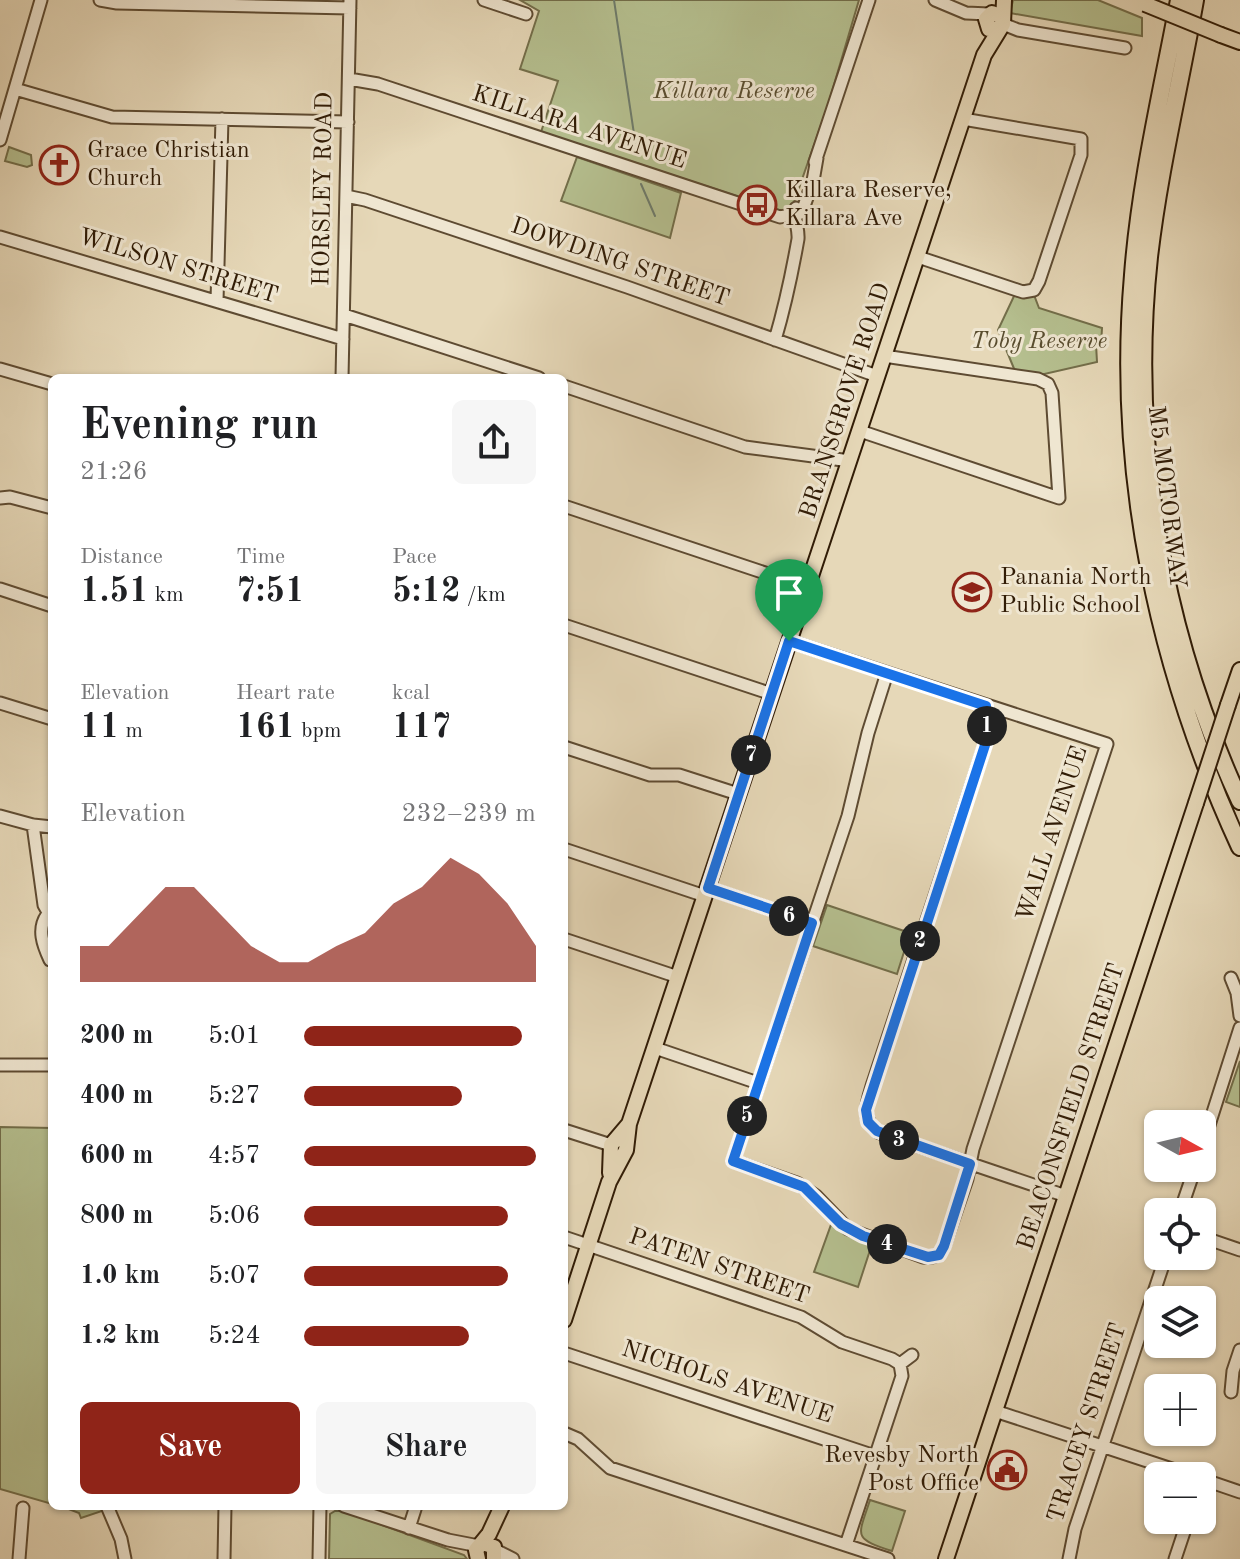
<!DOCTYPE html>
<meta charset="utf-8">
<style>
:root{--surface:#fff;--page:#f6f6f6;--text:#202124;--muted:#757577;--accent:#8f2418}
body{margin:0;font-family:"Old Standard TT",serif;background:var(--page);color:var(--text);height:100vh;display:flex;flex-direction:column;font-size:30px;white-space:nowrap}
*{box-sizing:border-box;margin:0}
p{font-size:26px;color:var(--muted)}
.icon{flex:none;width:44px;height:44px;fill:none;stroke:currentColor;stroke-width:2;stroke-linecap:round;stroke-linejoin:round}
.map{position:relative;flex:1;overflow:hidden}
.side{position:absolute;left:48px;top:374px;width:520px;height:1136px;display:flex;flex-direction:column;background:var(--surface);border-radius:12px;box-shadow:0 2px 6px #0004}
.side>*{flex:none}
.needle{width:52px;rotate:98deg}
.fabs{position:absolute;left:1144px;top:1110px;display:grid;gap:16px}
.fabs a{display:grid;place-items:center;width:72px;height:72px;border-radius:12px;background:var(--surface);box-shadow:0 2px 6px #0004;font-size:40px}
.pin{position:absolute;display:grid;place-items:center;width:68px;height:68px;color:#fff;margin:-82px -34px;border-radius:50% 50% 50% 0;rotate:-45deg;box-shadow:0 0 8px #0007}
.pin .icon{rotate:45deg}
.km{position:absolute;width:40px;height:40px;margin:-20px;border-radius:50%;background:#222;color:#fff;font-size:22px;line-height:40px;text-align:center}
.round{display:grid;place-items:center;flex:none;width:84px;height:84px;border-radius:12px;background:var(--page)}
.overview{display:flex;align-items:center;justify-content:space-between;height:136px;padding:0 32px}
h1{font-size:44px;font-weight:600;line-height:60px}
.metrics{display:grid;grid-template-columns:repeat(3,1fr);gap:12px;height:136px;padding:8px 32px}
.metrics div{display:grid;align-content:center}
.metrics b{font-size:34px;font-weight:600}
.metrics small{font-size:22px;font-weight:400}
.metrics p{font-size:22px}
.chart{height:224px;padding:16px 32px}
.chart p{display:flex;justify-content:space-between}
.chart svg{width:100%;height:144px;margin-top:8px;fill:var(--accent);opacity:.7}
.cta{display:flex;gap:16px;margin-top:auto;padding:16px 32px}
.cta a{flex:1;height:92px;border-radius:12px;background:var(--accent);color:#fff;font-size:32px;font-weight:600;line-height:92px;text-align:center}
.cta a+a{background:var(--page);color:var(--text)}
ul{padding:0 32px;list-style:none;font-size:26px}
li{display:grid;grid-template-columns:128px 96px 1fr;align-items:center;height:60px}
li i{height:20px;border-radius:10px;background:var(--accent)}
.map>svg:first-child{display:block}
</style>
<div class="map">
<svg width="1240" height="1559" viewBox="0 0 1240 1559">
<rect width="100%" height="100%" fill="#e6d8b8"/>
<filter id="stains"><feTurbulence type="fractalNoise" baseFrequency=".0025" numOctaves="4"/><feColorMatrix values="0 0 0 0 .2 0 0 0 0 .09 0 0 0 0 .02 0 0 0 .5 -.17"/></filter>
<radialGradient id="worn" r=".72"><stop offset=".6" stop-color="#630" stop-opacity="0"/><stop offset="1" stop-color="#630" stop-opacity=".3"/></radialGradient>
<path fill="#b5bf8f" stroke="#736e4a" stroke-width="2" d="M520,0h339l-31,105 -35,100 -7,5h-7l-238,-78 17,-51 -38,-12 19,-58z
M1013,0h85l44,18v18l-132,-23z
M9,147l22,8 1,10 -5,2 -22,-6z
M577,157l104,36 -11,45 -109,-37z
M1015,294l10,3 9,-2 5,13 63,20 -1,17 -5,-1 1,18 -57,13 -25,-4 -17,-41z
M827,905l83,28 -13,41 -84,-28z
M1240,1061v46l-14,-5z
M0,1127l52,1v376l-52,-15z
M832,1222l15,12 25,10 -14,43 -44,-15z
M870,1500l35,11 -13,40c-40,-13 -34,-14 -22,-51z
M61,1506h39l2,5 -21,7 -2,-5z
M335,1511h9l120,44 3,4h-138l1,-45z"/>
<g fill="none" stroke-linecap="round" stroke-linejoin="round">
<path stroke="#6e7b6b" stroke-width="2" d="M614,0l23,154
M641,184l14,32"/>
<defs>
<path id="minor" d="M100,0l17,3 233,5
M484,0l42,14
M935,0l31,13 23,1
M1003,24l15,6 107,18
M349,79l29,5 402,133 21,-4 2,-4 10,-28 4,-23
M15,89l97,28 236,5
M0,140l41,-140
M815,162l54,-162
M346,196l19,4 262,87 250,89
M0,237l343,102
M918,257l105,35 11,-2 5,-9 42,-126v-16l-118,-20
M217,301l5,-182
M344,315l195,63
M775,340c10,-34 17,-67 23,-101 1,-11 -5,-21 -2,-31
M0,369l52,15
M342,378l8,-378
M564,386l181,61 105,14
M860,431l199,67 -7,-105 -4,-9 -10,-5 -154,-23
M0,498l10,-1 42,11
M564,506l243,81
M0,589l52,17
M564,625l208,69
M789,641l318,103 -134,405 -6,30 -23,67c-4,10 -10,12 -21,11l-75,-28 -32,-33 -19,-13 -64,-22 115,-345 20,-83 19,-60
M0,703l52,16
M986,706l1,33 -114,344c-6,20 -14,37 7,50l186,63
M987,739l6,-7 7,-21
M564,747l86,28h29l59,19
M0,816l33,9 19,2
M33,825l11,80 8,14
M564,849l141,47
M708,888l104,35
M47,915c-10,14 -4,30 3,45
M564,939l114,38
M1231,978l6,15 3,23
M655,1048l103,35
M0,1065h52
M564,1130l47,15
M1202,1147l38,-119
M1180,1212l15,-44
M564,1237l237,80 41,25 50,17 8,5 2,12 -56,169
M1202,1237l38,13
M564,1353l311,103
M900,1364l12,-9
M1231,1392l2,-21 7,-21
M995,1411l198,65
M564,1433l14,6 32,29 278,91
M1202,1479l38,13
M107,1506l14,33 4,20
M344,1506l104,34 31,6
M409,1528l7,-22
M495,1550l18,9
M19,1559l4,-51
M224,1559l1,-53
M319,1559l1,-53
M1069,1559l6,-30 91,-273
M1175,1559l13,-39"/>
<path id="major" d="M999,29h-10l-3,-10 6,-6 10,4
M1221,35l19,7
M1228,705l12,-35
M610,1173l1,-28 17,-20
M564,1320l45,-138 17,-32 3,-26 355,-1069 19,-31 1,-24
M483,1543l11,4v12
M478,1559l-2,-9 13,-16 13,-28
M946,1559l250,-756"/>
<path id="highway" d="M1179,0c-17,91 -39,182 -46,275 -17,197 24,392 107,572
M1195,0c-15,85 -36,171 -46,257 -20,185 13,375 91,544"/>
</defs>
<use href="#minor" stroke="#5e4b32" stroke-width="15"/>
<use href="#major" stroke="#311c06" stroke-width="18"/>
<use href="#highway" stroke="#311c06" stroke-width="20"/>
<use href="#minor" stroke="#efe6d1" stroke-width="11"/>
<use href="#major" stroke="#e6d8b8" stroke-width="14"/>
<use href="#highway" stroke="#e6d8b8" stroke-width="16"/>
<defs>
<path id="major-bridge" d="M1145,4l76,31
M1196,803l32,-98"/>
</defs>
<use href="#major-bridge" stroke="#311c06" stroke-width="18" stroke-linecap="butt"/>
<use href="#major-bridge" stroke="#e6d8b8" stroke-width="14"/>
</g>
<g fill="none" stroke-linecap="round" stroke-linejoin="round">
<defs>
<path id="route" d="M789,641l197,65 1,33 -121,371 2,12 9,9 93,33 -26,82 -5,9 -11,2 -65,-21 -22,-12 -37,-37 -71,-26 79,-238 -104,-35z"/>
</defs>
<use href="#route" stroke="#fff" stroke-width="16"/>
<use href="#route" stroke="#1a73e8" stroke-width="10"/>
</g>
<defs>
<symbol id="church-ring" viewBox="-11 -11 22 22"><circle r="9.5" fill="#efe6d1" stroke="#8f2418" stroke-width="1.5"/><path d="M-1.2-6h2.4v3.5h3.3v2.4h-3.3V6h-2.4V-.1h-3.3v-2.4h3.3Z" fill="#8f2418"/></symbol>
<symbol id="bus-ring" viewBox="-11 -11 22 22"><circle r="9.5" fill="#efe6d1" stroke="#8f2418" stroke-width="1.5"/><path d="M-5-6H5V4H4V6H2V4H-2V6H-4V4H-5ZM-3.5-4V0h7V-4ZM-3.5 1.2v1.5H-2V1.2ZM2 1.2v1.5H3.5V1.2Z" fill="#8f2418"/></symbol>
<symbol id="school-ring" viewBox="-11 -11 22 22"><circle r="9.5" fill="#efe6d1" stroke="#8f2418" stroke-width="1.5"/><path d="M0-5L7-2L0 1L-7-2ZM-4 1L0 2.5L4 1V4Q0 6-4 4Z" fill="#8f2418"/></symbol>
<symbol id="civic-ring" viewBox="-11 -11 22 22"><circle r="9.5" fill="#efe6d1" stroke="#8f2418" stroke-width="1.5"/><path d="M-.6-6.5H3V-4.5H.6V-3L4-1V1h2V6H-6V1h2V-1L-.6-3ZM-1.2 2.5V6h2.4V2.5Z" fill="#8f2418"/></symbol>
</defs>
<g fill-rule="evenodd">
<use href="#church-ring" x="37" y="143" width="44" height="44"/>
<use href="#bus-ring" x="735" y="183" width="44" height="44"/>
<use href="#school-ring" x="950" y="570" width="44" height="44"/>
<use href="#civic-ring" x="985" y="1448" width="44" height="44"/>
</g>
<g text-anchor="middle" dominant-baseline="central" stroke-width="6" stroke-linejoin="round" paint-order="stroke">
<g font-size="24" font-style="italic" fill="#594d2f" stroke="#efe6d1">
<text x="734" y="92">Killara Reserve</text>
<text x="1039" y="342">Toby Reserve</text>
</g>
<g font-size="24" fill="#311c06" stroke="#efe6d1">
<text transform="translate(579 128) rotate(18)">KILLARA AVENUE</text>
<text transform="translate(324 189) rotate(-89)">HORSLEY ROAD</text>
<text transform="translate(620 263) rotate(19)">DOWDING STREET</text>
<text transform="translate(178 267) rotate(17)">WILSON STREET</text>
<text transform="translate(846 401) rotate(-72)">BRANSGROVE ROAD</text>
<text transform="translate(1166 497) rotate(83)">M5 MOTORWAY</text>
<text transform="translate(1053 834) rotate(-72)">WALL AVENUE</text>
<text transform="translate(1072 1107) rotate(-72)">BEACONSFIELD STREET</text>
<text transform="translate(719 1267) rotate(19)">PATEN STREET</text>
<text transform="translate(727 1383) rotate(18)">NICHOLS AVENUE</text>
<text transform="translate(1088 1423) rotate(-72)">TRACEY STREET</text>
</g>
<g font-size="24" fill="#311c06" stroke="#efe6d1" text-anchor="start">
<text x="87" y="151">Grace Christian<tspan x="87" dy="28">Church</tspan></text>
<text x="785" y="191">Killara Reserve,<tspan x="785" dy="28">Killara Ave</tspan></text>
<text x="1000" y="578">Panania North<tspan x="1000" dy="28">Public School</tspan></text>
<text x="979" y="1456" text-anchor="end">Revesby North<tspan x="979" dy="28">Post Office</tspan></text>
</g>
</g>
<rect width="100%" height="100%" filter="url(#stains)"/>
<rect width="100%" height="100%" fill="url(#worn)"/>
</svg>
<div class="fabs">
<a><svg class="needle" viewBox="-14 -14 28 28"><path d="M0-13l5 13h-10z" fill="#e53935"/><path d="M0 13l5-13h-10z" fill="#757577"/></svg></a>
<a><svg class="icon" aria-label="locate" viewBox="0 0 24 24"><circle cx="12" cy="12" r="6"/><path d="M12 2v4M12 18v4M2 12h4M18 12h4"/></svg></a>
<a><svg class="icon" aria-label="layers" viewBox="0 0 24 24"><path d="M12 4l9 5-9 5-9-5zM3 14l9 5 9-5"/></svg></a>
<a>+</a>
<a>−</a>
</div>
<div class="pin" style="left:789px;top:641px;background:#1e9e55"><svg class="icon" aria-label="arrive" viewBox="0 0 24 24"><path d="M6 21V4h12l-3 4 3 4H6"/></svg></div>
<b class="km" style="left:987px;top:726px">1</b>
<b class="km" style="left:920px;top:941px">2</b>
<b class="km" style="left:899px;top:1140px">3</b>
<b class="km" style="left:887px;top:1244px">4</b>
<b class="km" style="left:747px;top:1116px">5</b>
<b class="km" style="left:789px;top:916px">6</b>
<b class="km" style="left:751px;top:755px">7</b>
<section class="side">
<div class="overview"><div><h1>Evening run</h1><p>21:26</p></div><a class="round"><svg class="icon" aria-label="share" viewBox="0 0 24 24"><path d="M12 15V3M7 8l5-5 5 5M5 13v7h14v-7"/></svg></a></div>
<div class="metrics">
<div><p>Distance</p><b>1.51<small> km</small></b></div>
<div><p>Time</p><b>7:51</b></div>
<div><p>Pace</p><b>5:12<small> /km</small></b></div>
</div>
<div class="metrics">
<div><p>Elevation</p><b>11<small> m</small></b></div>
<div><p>Heart rate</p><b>161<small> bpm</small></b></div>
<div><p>kcal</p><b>117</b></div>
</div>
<div class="chart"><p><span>Elevation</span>232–239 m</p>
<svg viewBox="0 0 160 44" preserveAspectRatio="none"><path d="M0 44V33L10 33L20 24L30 15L40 15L50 24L60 33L70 38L80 38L90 33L100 29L110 20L120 15L130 6L140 11L150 20L160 33V44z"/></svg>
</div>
<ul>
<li><b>200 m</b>5:01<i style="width:94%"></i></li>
<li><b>400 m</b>5:27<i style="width:68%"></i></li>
<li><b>600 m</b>4:57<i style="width:100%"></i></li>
<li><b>800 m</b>5:06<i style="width:88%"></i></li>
<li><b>1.0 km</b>5:07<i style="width:88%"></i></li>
<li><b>1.2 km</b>5:24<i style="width:71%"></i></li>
</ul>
<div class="cta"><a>Save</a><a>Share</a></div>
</section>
</div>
